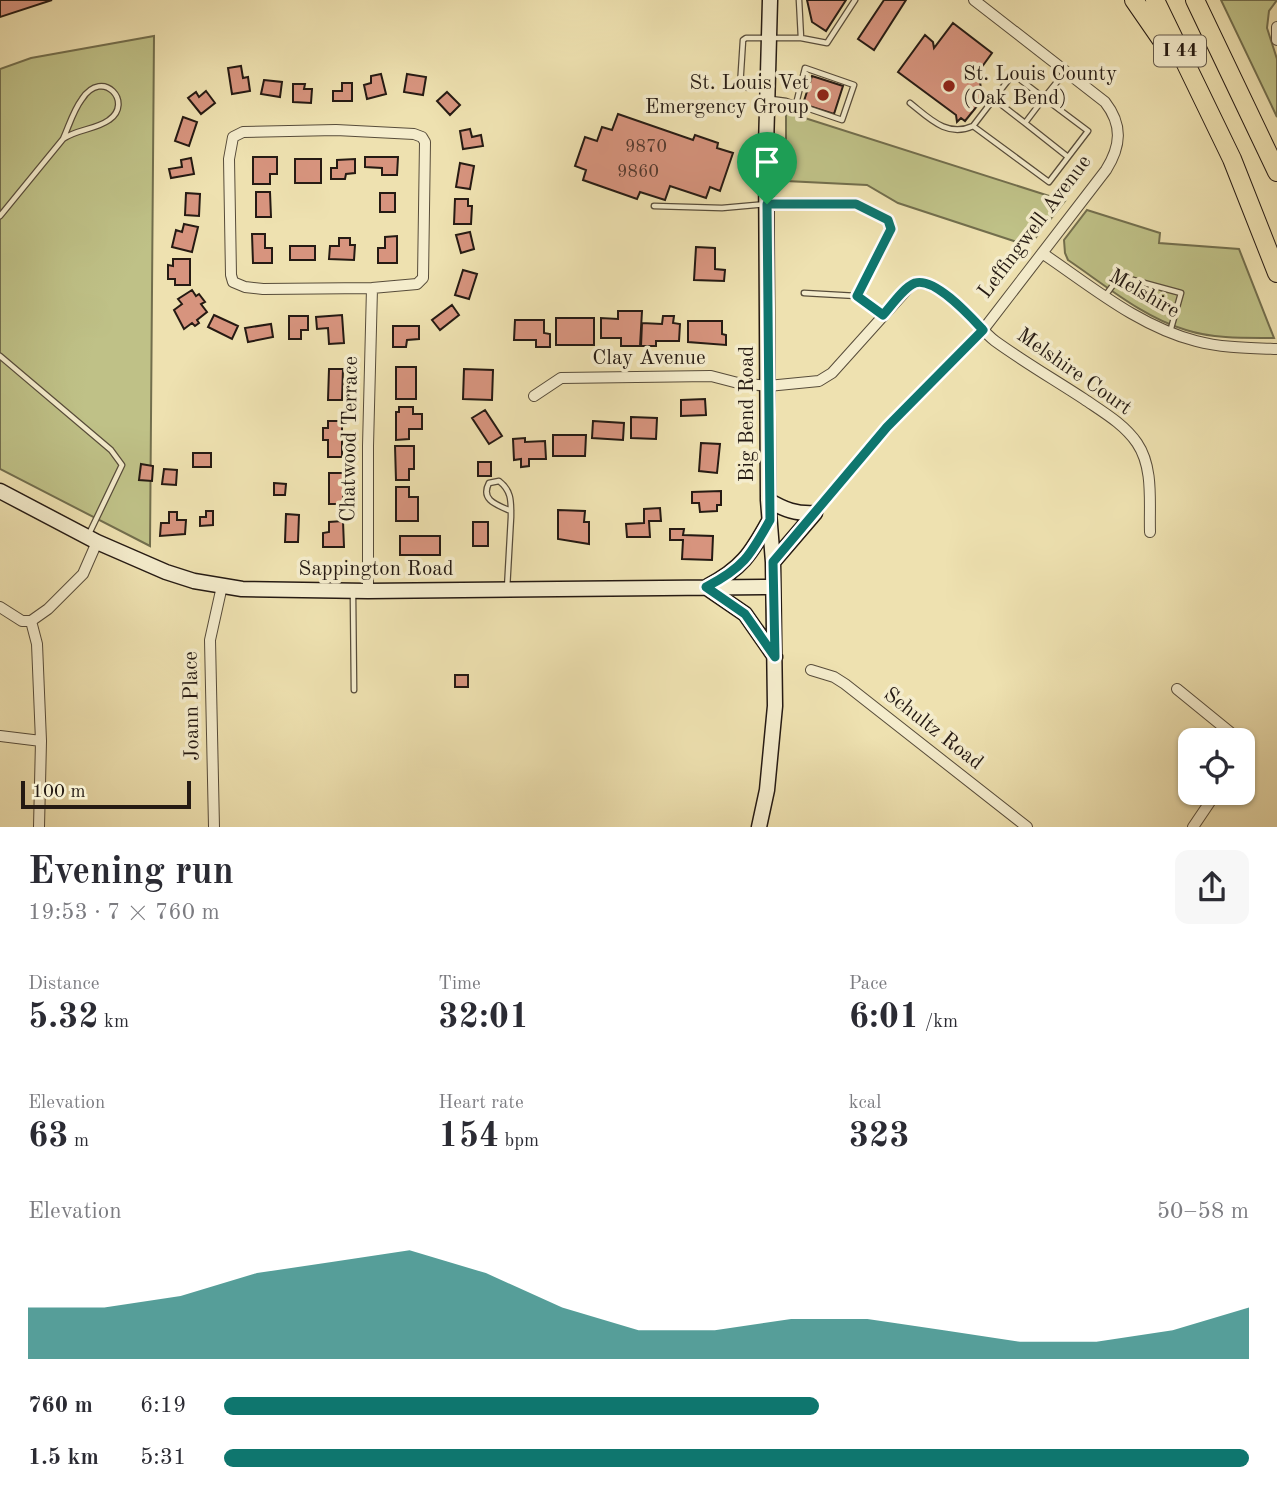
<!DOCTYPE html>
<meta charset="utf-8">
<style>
:root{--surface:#fff;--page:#f7f7f7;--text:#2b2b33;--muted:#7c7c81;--accent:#0f766e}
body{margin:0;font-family:"Old Standard TT",serif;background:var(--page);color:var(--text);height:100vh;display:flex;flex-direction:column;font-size:26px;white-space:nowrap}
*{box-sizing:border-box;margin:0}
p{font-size:23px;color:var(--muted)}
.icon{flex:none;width:38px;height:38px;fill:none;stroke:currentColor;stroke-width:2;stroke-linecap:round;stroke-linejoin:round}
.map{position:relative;height:827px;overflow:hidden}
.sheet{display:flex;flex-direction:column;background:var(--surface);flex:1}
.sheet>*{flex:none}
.tools{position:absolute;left:1178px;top:728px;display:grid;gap:14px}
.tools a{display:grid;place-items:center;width:77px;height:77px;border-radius:14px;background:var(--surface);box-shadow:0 2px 5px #0004;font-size:35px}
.scale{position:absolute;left:21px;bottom:18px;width:170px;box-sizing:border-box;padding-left:7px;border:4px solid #251a13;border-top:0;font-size:19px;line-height:24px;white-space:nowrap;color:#251a13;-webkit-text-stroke:5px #f4eccc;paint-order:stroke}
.pin{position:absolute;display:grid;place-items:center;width:60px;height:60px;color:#fff;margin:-72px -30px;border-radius:50% 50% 50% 0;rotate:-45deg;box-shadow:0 0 7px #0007}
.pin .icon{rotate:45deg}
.round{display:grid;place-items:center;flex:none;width:74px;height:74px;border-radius:14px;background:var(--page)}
.summary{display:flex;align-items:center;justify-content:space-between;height:119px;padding:0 28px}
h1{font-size:38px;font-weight:700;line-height:52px}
.metrics{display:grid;grid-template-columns:repeat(3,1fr);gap:10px;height:119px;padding:7px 28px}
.metrics div{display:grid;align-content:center}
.metrics b{font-size:35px;font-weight:700}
.metrics small{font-size:19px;font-weight:400}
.metrics p{font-size:19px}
.chart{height:196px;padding:14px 28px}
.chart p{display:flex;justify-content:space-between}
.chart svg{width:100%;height:126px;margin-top:7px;fill:var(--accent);opacity:.7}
ul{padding:0 28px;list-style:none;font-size:23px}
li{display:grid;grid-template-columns:112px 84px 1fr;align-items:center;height:52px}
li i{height:18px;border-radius:9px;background:var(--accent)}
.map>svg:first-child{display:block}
</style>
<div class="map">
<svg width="1277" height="827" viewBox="0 0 1277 827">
<rect width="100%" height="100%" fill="#eee1b0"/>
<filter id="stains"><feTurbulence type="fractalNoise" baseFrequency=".00286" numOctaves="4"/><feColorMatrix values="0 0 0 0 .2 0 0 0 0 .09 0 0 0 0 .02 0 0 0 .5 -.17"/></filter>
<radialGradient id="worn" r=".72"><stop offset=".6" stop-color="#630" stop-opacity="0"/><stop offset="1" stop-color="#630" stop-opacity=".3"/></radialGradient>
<path fill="#bfc187" stroke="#726e4d" stroke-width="2" d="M1221,0h56l-8,11 -2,17 10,31v58z
M154,36l-4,510 -150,-77v-400l31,-11z
M786,112l279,89 -36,45 -131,-43 -31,-18 -81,-4z
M1087,210l73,23 -1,10 80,6 35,89c-29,0 -60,1 -88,-8 -42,-12 -81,-45 -118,-70l-3,-7 -1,-13z"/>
<path fill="#d7947e" stroke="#251a13" stroke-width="2" d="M0,0h52l-52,17z
M807,0h39l-20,31 -14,-9z
M884,0h22l-32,50 -16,-11z
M953,23l39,30 -13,18 3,29 -17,21 -4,-3 -4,4 -1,-7 -58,-43 27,-37 8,7 1,6z
M241,66l2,12 5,-1 2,14 -18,3 -4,-26z
M381,74l5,20 -19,5 -3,-14 7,-2v-7z
M407,74l19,3 -3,18 -19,-3z
M812,76l31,10 -9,28 -31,-10z
M264,80l18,2 -2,15 -19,-3z
M342,83h10v18h-19v-10h9z
M293,84h12l-1,5h8l-1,14 -18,-1z
M206,91l9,12 -14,11 -13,-16 8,-6 3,5z
M447,92l13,13 -10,10 -13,-14z
M618,114l75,26 2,-5 23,8 -1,5 16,5 -13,38 -10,-4 -4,11 -36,-12 -5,14 -25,-8 -3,7 -54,-19 3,-10 -11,-4 10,-29 12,4 5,-14 10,3z
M183,117l14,5 -8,24 -14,-5z
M470,129l2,8 9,-2 2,11 -20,3 -3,-18z
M253,157h24v17h-7v10h-17z
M365,157h33l-1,18h-15v-7l-17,-1z
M191,158l3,16 -23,4 -2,-9 13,-2 -1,-7z
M295,159h26v24h-26z
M355,159v14l-9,1 -1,5h-14v-11h6v-8z
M460,163l14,3 -4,23 -14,-2z
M256,192h14l1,25h-15z
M186,193l14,1 -1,22 -14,-1z
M380,193h15v19h-15z
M455,199h13v7h4l-1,18h-17z
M184,224l14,3 -6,25 -20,-5 4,-17 6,2z
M470,232l4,17 -13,4 -5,-18z
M252,234h13v14h7v15h-19z
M397,236v27h-19v-15h7v-11z
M339,238h11v7h5l-1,15 -25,-1 1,-13h9z
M290,246h25v14h-25z
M696,247l19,1v21l10,1 -1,11 -30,-1z
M173,259h17v26h-15v-6h-7v-14l5,1z
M463,270l14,4 -8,25 -14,-4z
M192,290l4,6 3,-2 6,8 -4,2 6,8 -10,8 2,3 -4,3 -3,-3 -8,6 -10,-19 8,-6 -4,-5z
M452,305l7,10 -19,15 -8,-10z
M618,311h24l-2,35h-19v-8h-20v-20l17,1z
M214,315l24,11 -6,13 -24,-12z
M342,315l2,28 -15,1 -1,-16 -11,1 -1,-12z
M289,316h19v14h-7v9h-12z
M663,316h11l-1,7 7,1 -1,17h-23v5h-15l1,-23 20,1z
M556,318h38v27h-38z
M515,320h29v13l6,1v13h-14v-7h-22z
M688,321h34v13l4,1v10l-38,-3z
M271,324l2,13 -25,5 -3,-14z
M393,326h26v13l-12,1 -1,7h-13z
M396,367h20v32h-20z
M329,369h14l-1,31h-14z
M464,369l29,1 -1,30 -29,-1z
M705,399l1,16 -25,1v-16z
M399,407h14v7h9v15h-13v10l-13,1v-28h3z
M485,410l17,26 -13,8 -17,-26z
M631,417l26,1 -1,21 -25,-1z
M328,421h14v36h-14v-17h-5v-12h5z
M593,421l31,2 -1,17 -31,-2z
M553,435h33l-1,21h-32z
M525,438v4l20,-1 1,18h-17v7l-8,1v-8l-7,1 -1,-21z
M701,443l19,1 -3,29 -18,-2z
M395,446h19v23h-5v11h-13z
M193,453h18v14h-18z
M478,462h13v14h-13z
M141,464l12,2 -1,15 -13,-1z
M164,469l13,1 -1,15 -14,-1z
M329,473h14v31h-14z
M274,483l12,1 -1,11h-11z
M396,487h13v10h9v24h-22z
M721,491v14h-4v6l-17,1 -1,-9h-7v-11z
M660,508l1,13h-12l1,16h-23l-1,-13 18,-1v-14z
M558,510l27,1 -1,11h5v22l-31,-5z
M206,511h7v14l-13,1v-9h6z
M169,512h8v8h9l-1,14 -25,2 1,-13h8z
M286,514l13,1 -1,27h-13z
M343,521l1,26h-21v-14l6,-1v-10z
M473,522h15v24h-15z
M670,529h14l-1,6 30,1 -1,24 -30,-1 1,-19h-13z
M400,536h40v19h-40z
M455,675h13v12h-13z"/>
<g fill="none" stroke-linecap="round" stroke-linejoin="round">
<defs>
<path id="lane" d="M799,0l2,38
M1065,72l-21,26 -31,-24 -40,52 76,56 39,-51 -44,-33 -19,25 43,34
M764,89l-24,-2 3,-47 3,-2h55l26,5 28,-43
M771,99l15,2 56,19 12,-35 -49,-17 -9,36
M994,99l31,24
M910,103c19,15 37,35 63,23
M654,206l68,2 45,-4h89l32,16 3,9 -34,67 26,19
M0,216l63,-77c14,-10 32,-9 46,-19 25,-17 -6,-53 -27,-21 -9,12 -13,27 -19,40
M804,293l53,3
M1105,296l11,-15 6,-4 59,16 -11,39
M0,356l111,94 11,15 -34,71
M507,589l4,-72c0,-15 1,-26 -12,-36l-10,2c-9,17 8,22 22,28
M353,595l1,95"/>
<path id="street" d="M1277,27v13
M336,130l78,4 8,3 3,5 -2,136 -6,6 -45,4 -109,1 -18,-2 -12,-5 -2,-7 -2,-116 4,-22 10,-5z
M1042,253c49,33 96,73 154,88 26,7 54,7 81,8
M534,396l27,-18 150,-2 27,7 30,3 51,-5 13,-8 79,-88c27,-13 64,41 84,56 29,21 60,39 89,58 19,13 40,25 53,44 17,25 12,60 13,89
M815,513l72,-86 96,-97 123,-160c15,-24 17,-45 -1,-68l-131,-102
M368,591v-145l4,-158
M0,607l22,14h9
M811,670l23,7 11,7 182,143
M1177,689l54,44 3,7
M0,736l41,5
M39,827l2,-86 -4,-97 -6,-23 17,-12 35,-35 14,-32
M214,827l-4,-187 12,-54
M1193,827l23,-34"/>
<path id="secondary" d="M0,491l97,51 69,30 28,9 48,8 126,2 405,-4
M768,500c17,10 28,14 47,13
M773,562l42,-49
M708,586c33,-17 43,-32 61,-65
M707,588l38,26 30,43
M759,827l8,-37 8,-84 -2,-144 -5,-62 -2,-353 4,-147"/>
<path id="highway" d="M1134,0l38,55
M1155,0l77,159 45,114
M1195,0l82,172"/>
</defs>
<use href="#lane" stroke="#574c3a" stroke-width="7"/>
<use href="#street" stroke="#574c3a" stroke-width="12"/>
<use href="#secondary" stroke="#251a13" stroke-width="17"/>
<use href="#highway" stroke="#251a13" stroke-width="20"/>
<use href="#lane" stroke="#f4eccc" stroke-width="4.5"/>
<use href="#street" stroke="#f4eccc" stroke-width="10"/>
<use href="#secondary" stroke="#f4eccc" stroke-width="14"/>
<use href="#highway" stroke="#eee1b0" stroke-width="18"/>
</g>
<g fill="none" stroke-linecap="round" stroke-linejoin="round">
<defs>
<path id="route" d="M767,204h89l32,16 3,9 -34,67 26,19c9,-10 20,-27 32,-32 20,-6 55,33 68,47l-96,97 -114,135 2,95 -30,-43 -39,-27c37,-19 44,-31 64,-67z"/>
</defs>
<use href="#route" stroke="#fff" stroke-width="14"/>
<use href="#route" stroke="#0f766e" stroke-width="9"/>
</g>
<g fill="#8f2418" stroke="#f4eccc" stroke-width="2.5">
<circle cx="949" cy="86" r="7"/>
<circle cx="823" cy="95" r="7"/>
</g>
<g text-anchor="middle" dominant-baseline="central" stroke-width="7" stroke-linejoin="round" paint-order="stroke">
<g font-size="18" fill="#52382e">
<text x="646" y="147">9870</text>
<text x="638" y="172">9860</text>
</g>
<rect fill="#f4eccc" stroke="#63594a" stroke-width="2" x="1154" y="35.5" width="52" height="31" rx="5"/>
<g font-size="19" font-weight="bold" fill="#251a13">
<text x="1180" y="51">I 44</text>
</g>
<g font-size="21" fill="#251a13" stroke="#f4eccc" text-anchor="start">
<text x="963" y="74">St. Louis County<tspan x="963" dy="24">(Oak Bend)</tspan></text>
<text x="809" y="83" text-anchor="end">St. Louis Vet<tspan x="809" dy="24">Emergency Group</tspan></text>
</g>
<g font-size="21" fill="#251a13" stroke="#f4eccc">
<text transform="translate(1035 227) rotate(-53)">Leffingwell Avenue</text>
<text transform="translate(1144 294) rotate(30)">Melshire</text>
<text x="649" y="358">Clay Avenue</text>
<text transform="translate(1074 372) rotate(35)">Melshire Court</text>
<text transform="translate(747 414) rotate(-90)">Big Bend Road</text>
<text transform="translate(350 439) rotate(-89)">Chatwood Terrace</text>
<text x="376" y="569">Sappington Road</text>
<text transform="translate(192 706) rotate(-91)">Joann Place</text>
<text transform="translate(933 729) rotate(38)">Schultz Road</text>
</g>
</g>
<rect width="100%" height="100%" filter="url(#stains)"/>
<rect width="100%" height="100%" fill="url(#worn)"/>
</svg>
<div class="tools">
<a><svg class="icon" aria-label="locate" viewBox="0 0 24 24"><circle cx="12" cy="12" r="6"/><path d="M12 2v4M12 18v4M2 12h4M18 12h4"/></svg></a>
</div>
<div class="scale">100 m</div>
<div class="pin" style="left:767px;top:204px;background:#1e9e55"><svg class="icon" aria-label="arrive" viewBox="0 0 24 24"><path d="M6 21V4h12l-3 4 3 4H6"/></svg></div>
</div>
<section class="sheet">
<div class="summary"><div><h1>Evening run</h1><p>19:53 · 7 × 760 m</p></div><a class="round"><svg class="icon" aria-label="share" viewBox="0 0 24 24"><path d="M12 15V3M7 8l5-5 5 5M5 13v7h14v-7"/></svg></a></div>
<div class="metrics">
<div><p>Distance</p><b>5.32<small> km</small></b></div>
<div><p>Time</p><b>32:01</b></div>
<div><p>Pace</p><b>6:01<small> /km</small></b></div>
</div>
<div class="metrics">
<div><p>Elevation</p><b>63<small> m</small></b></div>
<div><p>Heart rate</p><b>154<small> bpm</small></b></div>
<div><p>kcal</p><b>323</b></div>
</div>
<div class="chart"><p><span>Elevation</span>50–58 m</p>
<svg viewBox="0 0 160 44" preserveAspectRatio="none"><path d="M0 44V26L10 26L20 22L30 14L40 10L50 6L60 14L70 26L80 34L90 34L100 30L110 30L120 34L130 38L140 38L150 34L160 26V44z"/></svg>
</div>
<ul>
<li><b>760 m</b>6:19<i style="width:58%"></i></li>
<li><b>1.5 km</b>5:31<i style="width:100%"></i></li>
</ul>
</section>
